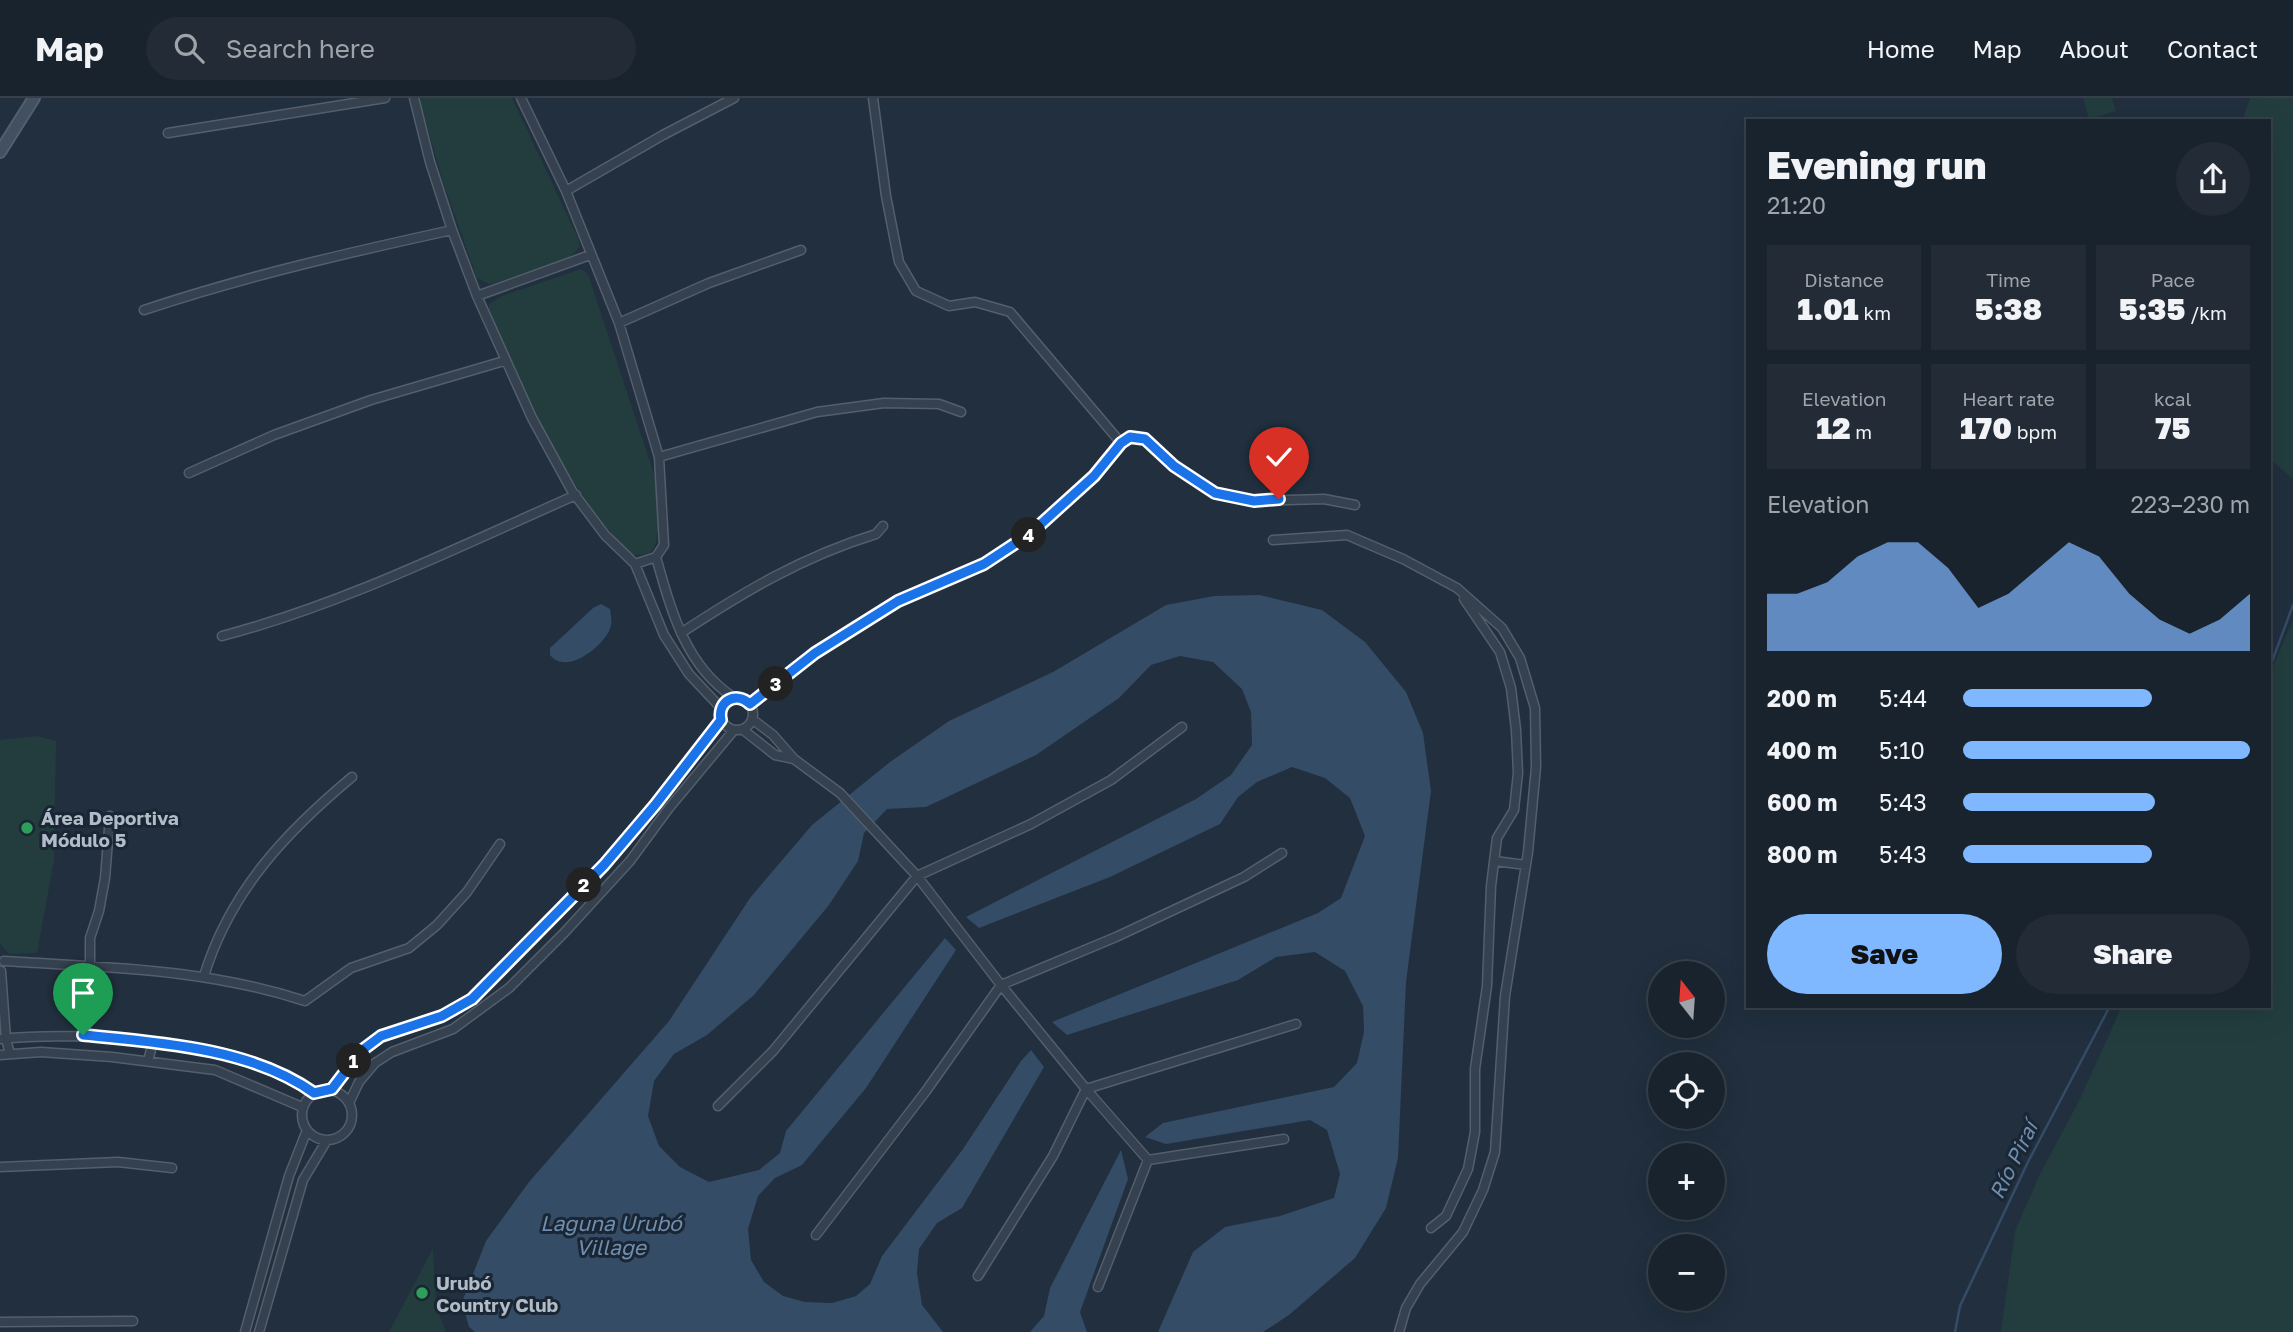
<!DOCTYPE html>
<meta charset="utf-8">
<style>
:root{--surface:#19232e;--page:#222b36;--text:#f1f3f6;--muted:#9fa4aa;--line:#37404a;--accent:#80b8ff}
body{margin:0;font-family:"Golos Text",sans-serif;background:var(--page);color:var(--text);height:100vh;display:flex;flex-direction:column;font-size:26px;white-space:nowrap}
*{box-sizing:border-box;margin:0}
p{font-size:23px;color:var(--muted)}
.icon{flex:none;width:38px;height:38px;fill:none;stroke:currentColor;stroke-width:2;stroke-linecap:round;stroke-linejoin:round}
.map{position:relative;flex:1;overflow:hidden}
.details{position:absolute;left:1746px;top:21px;width:525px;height:889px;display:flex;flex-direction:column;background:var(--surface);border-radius:0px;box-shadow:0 7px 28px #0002,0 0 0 2px var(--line)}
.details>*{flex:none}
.needle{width:46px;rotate:343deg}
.controls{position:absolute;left:1648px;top:863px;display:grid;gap:14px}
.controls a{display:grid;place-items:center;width:77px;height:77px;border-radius:50%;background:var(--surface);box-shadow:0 7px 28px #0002,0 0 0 2px var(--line);font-size:35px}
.pin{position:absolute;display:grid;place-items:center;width:60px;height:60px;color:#fff;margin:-72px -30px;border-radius:50% 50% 50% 0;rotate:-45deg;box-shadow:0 0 7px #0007}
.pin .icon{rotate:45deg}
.km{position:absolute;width:35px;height:35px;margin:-18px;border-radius:50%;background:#222;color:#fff;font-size:19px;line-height:35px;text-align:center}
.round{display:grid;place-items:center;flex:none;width:74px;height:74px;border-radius:37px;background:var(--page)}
.summary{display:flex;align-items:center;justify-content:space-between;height:119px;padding:0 21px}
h1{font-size:38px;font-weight:800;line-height:52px}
.metrics{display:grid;grid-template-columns:repeat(3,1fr);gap:10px;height:119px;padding:7px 21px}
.metrics div{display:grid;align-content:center;border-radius:0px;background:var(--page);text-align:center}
.metrics b{font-size:30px;font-weight:800}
.metrics small{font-size:19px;font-weight:400}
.metrics p{font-size:19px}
.chart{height:196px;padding:14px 21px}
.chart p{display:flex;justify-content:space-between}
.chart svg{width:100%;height:126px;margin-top:7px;fill:var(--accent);opacity:.7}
.cta{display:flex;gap:14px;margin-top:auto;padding:14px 21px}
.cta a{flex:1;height:80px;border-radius:42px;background:var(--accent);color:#111;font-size:28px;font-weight:800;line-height:80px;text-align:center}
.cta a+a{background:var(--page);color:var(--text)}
ul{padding:0 21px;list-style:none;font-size:23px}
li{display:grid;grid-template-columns:112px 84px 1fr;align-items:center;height:52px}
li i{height:18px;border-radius:9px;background:var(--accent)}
header{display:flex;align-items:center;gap:42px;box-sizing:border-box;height:98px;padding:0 35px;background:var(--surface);border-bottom:2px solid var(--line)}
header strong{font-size:33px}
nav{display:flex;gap:38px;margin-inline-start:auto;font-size:24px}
.search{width:490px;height:63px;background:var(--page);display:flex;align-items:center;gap:18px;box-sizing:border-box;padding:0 24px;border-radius:38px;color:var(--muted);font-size:26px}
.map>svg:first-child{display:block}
</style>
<header>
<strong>Map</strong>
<div class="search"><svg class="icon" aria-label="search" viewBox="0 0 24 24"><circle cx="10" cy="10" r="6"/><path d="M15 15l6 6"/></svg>Search here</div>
<nav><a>Home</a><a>Map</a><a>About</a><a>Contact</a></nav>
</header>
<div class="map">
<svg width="2293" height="1234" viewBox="0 0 2293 1234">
<rect width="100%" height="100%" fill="#212f3e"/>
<path fill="#233d3f" d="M419,0h93l67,142 1,7 -12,11 -68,24 -11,2 -12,-6 -34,-96z
M2083,0h29l4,13 -27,8z
M2250,0h43v381l-23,-20v-338h-28z
M581,171l7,5 66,200c2,15 10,69 -4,78 -5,3 -15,4 -20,1 -8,-5 -16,-17 -22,-24 -53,-64 -86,-144 -119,-219v-6l13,-8z
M2293,522v712h-292l14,-101 24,-55 40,-75 43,-95h148v-333z
M37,638l19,5 -2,119 -17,93 -28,1 -9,-10v-204z
M433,1150l3,58 10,26h-57z"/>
<path fill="#344c66" d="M1260,497l62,15 43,32 41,50 17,41 8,58 -25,191 -8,176 -12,50 -31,50 -66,57 -26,17h-105l35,-80 32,-25 55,-11 54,-18 6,-24 -13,-44 -17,-10 -144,24 -21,-7 18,-14 171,-36 23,-24 7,-31 -1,-26 -18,-35 -30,-19 -39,5 -38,23 -171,55 -15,-13 266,-109 23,-15 24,-62 -15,-38 -25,-20 -33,-11 -35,15 -19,15 -18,27 -110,53 -131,51 -13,-11 230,-118 35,-24 21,-30 -1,-33 -9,-23 -29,-27 -33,-6 -29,9 -32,33 -83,57 -110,52 -39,2 -23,24 -6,28 -29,44 -75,90 -47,40 -33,19 -20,27 -6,35 11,30 21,21 29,15 50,-12 21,-17 6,-22 159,-193 11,12 -90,138 -64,77 -27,13 -17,18 -10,33 3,31 13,22 19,14 22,6 27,1 24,-7 14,-12 12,-28 81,-107 58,-88 10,-11 13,17 -82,141 -25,15 -18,26 -2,24 5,32 21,27h-468l-6,-5 -7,-25 24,-61 43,-59 140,-161 81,-123 62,-73 78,-63 59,-41 104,-49 113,-67 48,-9z
M601,506l9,5c1,8 3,14 -1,22 -9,18 -43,44 -59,24v-7l43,-40z
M1121,1052l7,29 -48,133 7,20h-57l14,-16 6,-28z"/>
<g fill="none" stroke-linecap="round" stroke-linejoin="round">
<path stroke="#344c66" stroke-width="2.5" d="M2270,569l23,-62
M1955,1234l5,-26 68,-144 82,-156"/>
<defs>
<path id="street" d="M414,0l16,64 22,68 25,66 55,122 40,73 33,44 30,29 29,71 25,39 32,34
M521,0l45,93 53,132 40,134 5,88 -8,12 -21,7
M873,0l13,98 13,66 17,29 33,15 26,-4 35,10 111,131
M168,35l217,-35
M566,93l97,-56 71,-37
M477,198l113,-41
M144,212c102,-34 203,-57 308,-80
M619,225l90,-40 92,-33
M659,359l158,-45 67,-9 55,1 22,8
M189,375l85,-38 97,-35 133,-39
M1273,442l74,-5 56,24 54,29 45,40 18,30 15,50 1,59 -8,85 -23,144 -10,156 -12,38 -20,42 -43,52 -14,24 -7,24
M656,459c15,53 29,108 77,140
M681,535c64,-42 121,-76 195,-99l7,-8
M222,538c122,-32 238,-90 354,-141
M721 616a16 16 0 1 1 32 0a16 16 0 1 1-32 0Z
M750,606l65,-51 83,-52 86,-38 47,-30 63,-57 27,-33 9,-6 15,2 29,27 41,27 39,8 70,-2 31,6
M752,621l21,16 21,24 46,34 77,83 84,109 85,104 62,71
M742,631l33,26 19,4
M1495,763l31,4
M4,863c106,7 199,7 301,40l46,-33 58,-20 28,-23 30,-33 33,-48
M90,866v-26l9,-27 6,-33 5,-62
M1,873l5,68 4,15
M204,878c26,-85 82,-144 148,-199
M0,941c86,-9 243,2 314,54
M0,957l41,-3 71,5 103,13 87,37
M148,963l5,-19
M332,991l29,-38 20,-15 61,-20 30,-17 132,-134 51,-60 66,-85
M302 1017a25 25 0 1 1 50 0a25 25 0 1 1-50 0Z
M349,1005l10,-21 16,-19 17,-11 61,-23 56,-41 55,-55 66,-72 39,-53 65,-78
M718,1008l55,-55 144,-175 114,-52 80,-44 71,-53
M0,1069l118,-5 54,6
M1431,1130l15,-12 22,-47 7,-37v-63l12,-83 4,-100 6,-48 17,-28 4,-37 -2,-43 -5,-42 -11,-36 -36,-53
M816,1137l110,-144 75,-106 115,-48 128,-60 38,-24
M978,1178l75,-120 33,-67 210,-65
M1098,1189l50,-127 136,-21
M0,1224l133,-1
M245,1234l44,-156 18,-46
M259,1234l44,-152 24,-40"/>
<path id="secondary" d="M0,54l34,-54"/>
</defs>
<use href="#street" stroke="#535f6c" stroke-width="11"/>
<use href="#secondary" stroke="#535f6c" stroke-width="14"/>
<use href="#street" stroke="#35414e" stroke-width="8"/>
<use href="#secondary" stroke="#435061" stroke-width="10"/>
</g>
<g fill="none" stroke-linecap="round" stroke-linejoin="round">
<defs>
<path id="route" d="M83,937c73,7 169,13 231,58l18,-4 29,-38 20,-15 61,-20 30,-17 132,-134 51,-60 66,-85c-4,-19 15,-29 29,-16l65,-51 83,-52 86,-37 47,-31 63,-57 27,-33 9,-6 15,2 29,27 41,27 39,8 25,-2"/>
</defs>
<use href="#route" stroke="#fff" stroke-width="14"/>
<use href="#route" stroke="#1a73e8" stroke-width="9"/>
</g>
<g fill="#2e9e5b" stroke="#1a2633" stroke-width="2.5">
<circle cx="27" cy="730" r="7"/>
<circle cx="422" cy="1195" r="7"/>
</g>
<g text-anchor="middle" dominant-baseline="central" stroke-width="6" stroke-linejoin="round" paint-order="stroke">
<g font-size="19" font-weight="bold" fill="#b1bcc9" stroke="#1a2633" text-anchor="start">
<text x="41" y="719">Área Deportiva<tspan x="41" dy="22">Módulo 5</tspan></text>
<text x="436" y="1184">Urubó<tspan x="436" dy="22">Country Club</tspan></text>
</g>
<g font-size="21" font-style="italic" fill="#6f8eaf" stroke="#1a2633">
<text transform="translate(2013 1062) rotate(-64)">Río Piraí</text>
<text x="611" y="1125">Laguna Urubó<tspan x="611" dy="24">Village</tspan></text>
</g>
</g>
</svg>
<div class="controls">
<a><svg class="needle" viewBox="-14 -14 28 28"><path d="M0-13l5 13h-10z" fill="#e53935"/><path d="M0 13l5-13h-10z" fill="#9fa4aa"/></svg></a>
<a><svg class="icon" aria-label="locate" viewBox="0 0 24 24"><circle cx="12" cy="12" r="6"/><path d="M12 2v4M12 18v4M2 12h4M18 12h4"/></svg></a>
<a>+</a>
<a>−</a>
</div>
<div class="pin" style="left:83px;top:937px;background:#1e9e55"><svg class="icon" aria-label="arrive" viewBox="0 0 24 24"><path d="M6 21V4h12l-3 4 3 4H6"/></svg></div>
<div class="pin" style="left:1279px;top:401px;background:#d93025"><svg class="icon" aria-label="check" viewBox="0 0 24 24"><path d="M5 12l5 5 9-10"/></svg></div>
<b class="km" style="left:354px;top:963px">1</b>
<b class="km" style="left:584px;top:787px">2</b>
<b class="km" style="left:776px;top:586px">3</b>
<b class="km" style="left:1029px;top:437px">4</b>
<section class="details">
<div class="summary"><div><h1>Evening run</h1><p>21:20</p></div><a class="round"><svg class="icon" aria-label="share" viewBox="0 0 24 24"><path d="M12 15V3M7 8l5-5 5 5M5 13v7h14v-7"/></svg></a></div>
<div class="metrics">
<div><p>Distance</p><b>1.01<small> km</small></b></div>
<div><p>Time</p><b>5:38</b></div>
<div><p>Pace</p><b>5:35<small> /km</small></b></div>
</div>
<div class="metrics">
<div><p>Elevation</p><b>12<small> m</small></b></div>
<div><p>Heart rate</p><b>170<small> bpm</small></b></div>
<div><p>kcal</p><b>75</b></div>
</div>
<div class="chart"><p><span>Elevation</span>223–230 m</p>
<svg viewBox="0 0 160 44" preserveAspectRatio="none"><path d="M0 44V24L10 24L20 20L30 11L40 6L50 6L60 15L70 29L80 24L90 15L100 6L110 11L120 24L130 33L140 38L150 33L160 24V44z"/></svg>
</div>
<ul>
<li><b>200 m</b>5:44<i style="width:66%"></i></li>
<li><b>400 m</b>5:10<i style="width:100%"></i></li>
<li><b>600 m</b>5:43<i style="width:67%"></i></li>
<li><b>800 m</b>5:43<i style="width:66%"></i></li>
</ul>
<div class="cta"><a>Save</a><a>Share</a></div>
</section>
</div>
